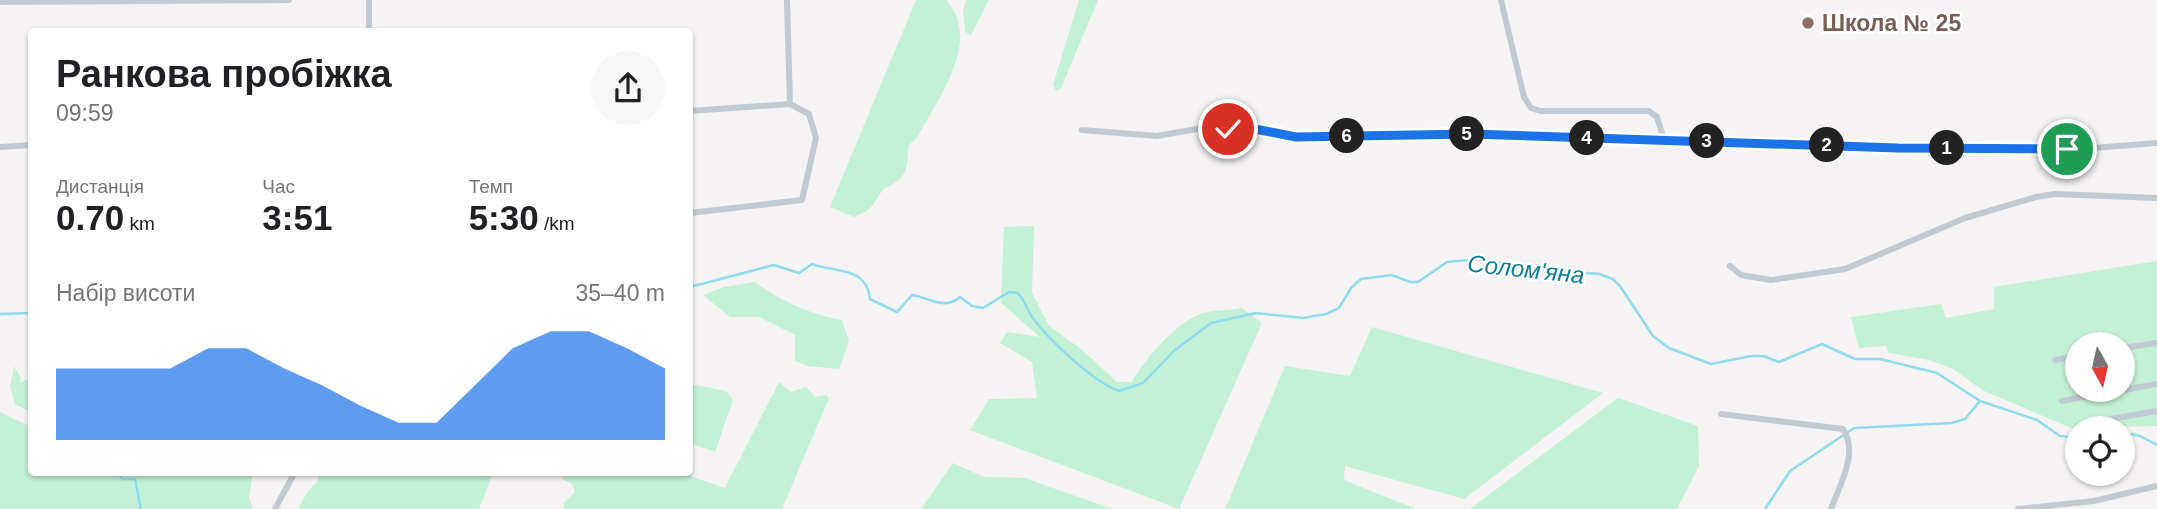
<!DOCTYPE html>
<html lang="uk">
<meta charset="utf-8">
<style>
:root{--surface:#fff;--page:#f6f6f6;--text:#202124;--muted:#757577;--accent:#1a73e8}
body{margin:0;font-family:Helvetica,sans-serif;background:var(--page);color:var(--text);height:100vh;display:flex;flex-direction:column;font-size:26px;white-space:nowrap}
*{box-sizing:border-box;margin:0}
p{font-size:23px;color:var(--muted)}
.icon{flex:none;width:38px;height:38px;fill:none;stroke:currentColor;stroke-width:2;stroke-linecap:round;stroke-linejoin:round}
.map{position:relative;flex:1;overflow:hidden}
.side{position:absolute;left:28px;top:28px;width:665px;height:448px;display:flex;flex-direction:column;background:var(--surface);border-radius:7px;box-shadow:0 2px 5px #0004}
.side>*{flex:none}
.needle{width:46px;rotate:172deg}
.buttons{position:absolute;left:2065px;top:332px;display:grid;gap:14px}
.buttons a{display:grid;place-items:center;width:70px;height:70px;border-radius:50%;background:var(--surface);box-shadow:0 2px 5px #0004;font-size:35px}
.pin{position:absolute;display:grid;place-items:center;width:60px;height:60px;color:#fff;margin:-30px;border:4px solid #fff;border-radius:50%;box-shadow:0 2px 7px #0007}
.km{position:absolute;width:35px;height:35px;margin:-18px;border-radius:50%;background:#222;color:#fff;font-size:19px;line-height:35px;text-align:center}
.round{display:grid;place-items:center;flex:none;width:74px;height:74px;border-radius:37px;background:var(--page)}
.summary{display:flex;align-items:center;justify-content:space-between;height:119px;padding:0 28px}
h1{font-size:38px;font-weight:700;line-height:52px}
.metrics{display:grid;grid-template-columns:repeat(3,1fr);gap:10px;height:119px;padding:7px 28px}
.metrics div{display:grid;align-content:center}
.metrics b{font-size:35px;font-weight:700}
.metrics small{font-size:19px;font-weight:400}
.metrics p{font-size:19px}
.chart{height:196px;padding:14px 28px}
.chart p{display:flex;justify-content:space-between}
.chart svg{width:100%;height:126px;margin-top:7px;fill:var(--accent);opacity:.7}
.map>svg:first-child{display:block}
</style>
<div class="map">
<svg width="2157" height="509" viewBox="0 0 2157 509">
<rect width="100%" height="100%" fill="#f5f3f3"/>
<path fill="#c3f1d5" fill-rule="evenodd" d="M916,0h30c37,40 -8,98 -28,136l-10,10c0,17 0,31 -17,39 -6,4 -4,0 -9,6 -11,16 -9,18 -28,26l-24,-10z
M966,0h23l-18,35 -6,-3 -2,-21z
M1079,0h19l-37,88 -5,3 -3,-6z
M1034,226l-2,67 17,33 32,23 36,33h15c13,-23 44,-60 71,-69 12,-3 27,-3 39,-5l20,15 -83,186 -209,-79 19,-31 48,-1 -5,-36 -32,-19 7,-11 33,5 -39,-34 3,-76z
M2157,261v165l-86,2 -89,-38 -29,-21 -24,-9 -40,-7 -3,-7 -27,2 -8,-31 90,-13 5,14 48,-9v-22zM2077,345h46v45h-46z
M754,282c28,19 54,32 88,38l7,21 -10,28 -31,-3 -13,-5v-26l-36,-18h-29l-27,-22 21,-8z
M1372,327l231,66 -139,106 -119,-33 -1,14 72,29h-191l60,-143 65,10z
M14,366l7,12 -1,5 11,-6v35l-16,-8 -5,-17z
M779,382l12,10 15,-5 9,10 11,-2 3,3 -47,111h-218v-6l11,-11 -3,-8 -10,-5 1,-6h118l44,15z
M690,384l36,7 7,9 -18,52 -25,-9z
M1618,398l80,28 1,40 -22,43h-207z
M0,412l31,15 1,45 221,1 -4,25 4,11h-253z
M953,463l31,14 41,1 87,31h-191z
M318,473v-1l175,1 -14,36h-181l10,-18 10,-10z"/>
<g fill="none" stroke-linecap="round" stroke-linejoin="round">
<path stroke="#90daee" stroke-width="2.5" d="M690,287l84,-22 25,8 13,-9c24,9 55,2 58,35l27,13 15,-17c16,2 33,16 48,2l12,9 11,2 26,-16 9,1c7,8 9,16 14,24 16,22 61,65 87,74l24,-8 32,-33 36,-27 45,-10 47,5 23,-4 13,-6 12,-20 10,-9 31,-4 18,7h8l29,-20 33,-3 57,10 62,5 14,5 7,7 33,50 16,12 42,16 40,-8h12l16,6 43,-18 33,15h25l57,14 43,28 57,19 23,16 17,2
M0,314l32,-1
M2123,432l17,4 17,9
M118,472l4,7h13l6,30
M1765,509l25,-38 64,-43 98,-5 13,-4 15,-18"/>
<path stroke="#c1cad2" stroke-width="6" d="M369,0v32
M1501,0l23,97 7,11 9,3h109l8,6 7,23
M0,2l289,-2
M690,111l100,-7
M1082,130l75,6 51,-9 47,2 40,8 176,-3 427,14 182,1 77,-6
M0,147l32,-2
M690,213l112,-13 14,-62 -7,-24 -19,-10 -3,-104
M1730,266l11,9 30,5 74,-11 120,-51 71,-21 19,-3 102,4
M2123,348l34,-5
M2055,360l22,-4
M2123,390l34,-6
M2062,401l59,-11
M1721,414l122,15c16,24 -3,55 -12,80
M2088,423l69,-12
M275,509l20,-37
M2018,509l76,-8 63,-15"/>
</g>
<g fill="none" stroke-linecap="round" stroke-linejoin="round">
<defs>
<path id="route" d="M1228,129h27l41,8 175,-3 427,14 169,1"/>
</defs>
<use href="#route" stroke="#fff" stroke-width="14"/>
<use href="#route" stroke="#1a73e8" stroke-width="9"/>
</g>
<circle fill="#8d6e63" stroke="#fff" stroke-width="2.5" cx="1808" cy="23" r="7"/>
<g text-anchor="middle" dominant-baseline="central" stroke-width="5" stroke-linejoin="round" paint-order="stroke">
<g font-size="23" font-weight="bold" fill="#785e54" stroke="#fff" text-anchor="start">
<text x="1822" y="23">Школа № 25</text>
</g>
<g font-size="24" font-style="italic" fill="#0c7c9b" stroke="#fff">
<text transform="translate(1526 269) rotate(6)">Солом'яна</text>
</g>
</g>
</svg>
<div class="buttons">
<a><svg class="needle" viewBox="-14 -14 28 28"><path d="M0-13l5 13h-10z" fill="#e53935"/><path d="M0 13l5-13h-10z" fill="#757577"/></svg></a>
<a><svg class="icon" aria-label="locate" viewBox="0 0 24 24"><circle cx="12" cy="12" r="6"/><path d="M12 2v4M12 18v4M2 12h4M18 12h4"/></svg></a>
</div>
<div class="pin" style="left:2067px;top:149px;background:#1e9e55"><svg class="icon" aria-label="arrive" viewBox="0 0 24 24"><path d="M6 21V4h12l-3 4 3 4H6"/></svg></div>
<div class="pin" style="left:1228px;top:129px;background:#d93025"><svg class="icon" aria-label="check" viewBox="0 0 24 24"><path d="M5 12l5 5 9-10"/></svg></div>
<b class="km" style="left:1947px;top:148px">1</b>
<b class="km" style="left:1827px;top:145px">2</b>
<b class="km" style="left:1707px;top:141px">3</b>
<b class="km" style="left:1587px;top:138px">4</b>
<b class="km" style="left:1467px;top:134px">5</b>
<b class="km" style="left:1347px;top:136px">6</b>
<section class="side">
<div class="summary"><div><h1>Ранкова пробіжка</h1><p>09:59</p></div><a class="round"><svg class="icon" aria-label="share" viewBox="0 0 24 24"><path d="M12 15V3M7 8l5-5 5 5M5 13v7h14v-7"/></svg></a></div>
<div class="metrics">
<div><p>Дистанція</p><b>0.70<small> km</small></b></div>
<div><p>Час</p><b>3:51</b></div>
<div><p>Темп</p><b>5:30<small> /km</small></b></div>
</div>
<div class="chart"><p><span>Набір висоти</span>35–40 m</p>
<svg viewBox="0 0 160 44" preserveAspectRatio="none"><path d="M0 44V19L10 19L20 19L30 19L40 12L50 12L60 19L70 25L80 32L90 38L100 38L110 25L120 12L130 6L140 6L150 12L160 19V44z"/></svg>
</div>
</section>
</div>
